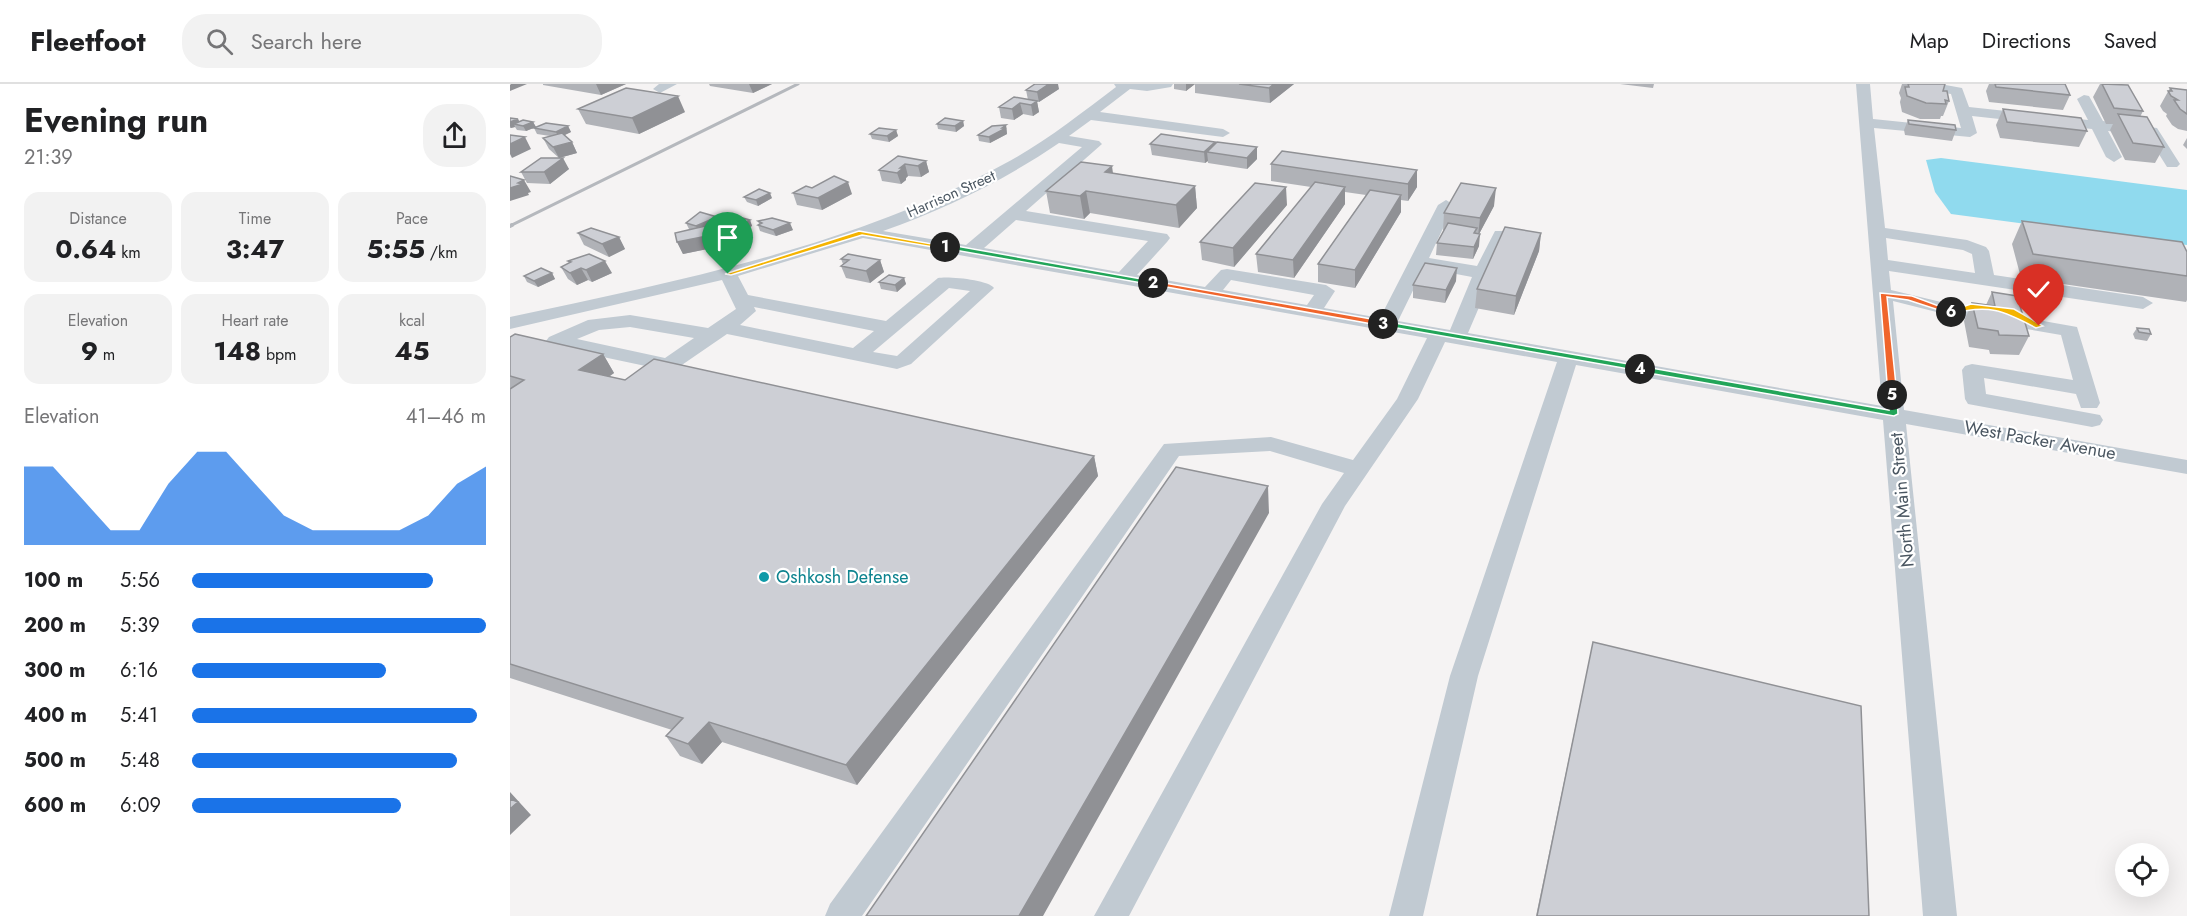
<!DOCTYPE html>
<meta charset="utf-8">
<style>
:root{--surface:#fff;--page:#f2f2f2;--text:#202124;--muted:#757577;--line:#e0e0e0;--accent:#1a73e8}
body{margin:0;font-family:Jost,sans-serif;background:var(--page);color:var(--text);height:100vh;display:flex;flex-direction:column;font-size:22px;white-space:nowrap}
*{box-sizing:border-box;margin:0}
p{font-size:20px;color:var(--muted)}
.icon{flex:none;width:33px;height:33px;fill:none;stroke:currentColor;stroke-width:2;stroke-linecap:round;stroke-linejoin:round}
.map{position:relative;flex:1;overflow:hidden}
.drawer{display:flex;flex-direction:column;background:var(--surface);width:510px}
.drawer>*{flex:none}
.controls{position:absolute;left:1605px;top:759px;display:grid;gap:12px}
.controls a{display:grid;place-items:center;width:54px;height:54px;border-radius:50%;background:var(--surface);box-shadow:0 6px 24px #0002;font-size:30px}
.pin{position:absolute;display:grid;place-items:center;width:51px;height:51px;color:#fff;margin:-62px -26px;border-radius:50% 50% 50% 0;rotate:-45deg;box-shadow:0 0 6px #0007}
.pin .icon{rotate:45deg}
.km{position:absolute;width:30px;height:30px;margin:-15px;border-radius:50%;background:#222;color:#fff;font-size:16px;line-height:30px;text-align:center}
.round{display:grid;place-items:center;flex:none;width:63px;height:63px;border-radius:24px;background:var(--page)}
.summary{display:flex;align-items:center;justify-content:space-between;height:102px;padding:0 24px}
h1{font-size:33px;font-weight:700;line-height:45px}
.figures{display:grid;grid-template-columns:repeat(3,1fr);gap:9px;height:102px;padding:6px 24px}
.figures div{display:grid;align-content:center;border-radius:15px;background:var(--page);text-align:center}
.figures b{font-size:26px;font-weight:700}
.figures small{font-size:16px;font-weight:400}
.figures p{font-size:16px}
.chart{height:168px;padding:12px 24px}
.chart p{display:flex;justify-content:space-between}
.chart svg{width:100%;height:108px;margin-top:6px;fill:var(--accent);opacity:.7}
ul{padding:0 24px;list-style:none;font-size:20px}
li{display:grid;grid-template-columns:96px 72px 1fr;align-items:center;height:45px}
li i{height:15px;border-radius:8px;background:var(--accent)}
header{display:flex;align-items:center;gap:36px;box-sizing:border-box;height:84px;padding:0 30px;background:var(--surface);border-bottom:2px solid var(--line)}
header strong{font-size:28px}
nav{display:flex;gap:33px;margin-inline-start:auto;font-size:21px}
.search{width:420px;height:54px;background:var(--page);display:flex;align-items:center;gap:15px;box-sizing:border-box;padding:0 21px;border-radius:24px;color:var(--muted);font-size:22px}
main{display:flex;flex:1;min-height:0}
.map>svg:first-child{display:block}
</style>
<header>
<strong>Fleetfoot</strong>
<div class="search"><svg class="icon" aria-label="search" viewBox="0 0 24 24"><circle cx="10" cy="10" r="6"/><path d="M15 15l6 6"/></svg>Search here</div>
<nav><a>Map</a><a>Directions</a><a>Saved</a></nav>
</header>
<main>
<section class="drawer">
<div class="summary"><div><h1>Evening run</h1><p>21:39</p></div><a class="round"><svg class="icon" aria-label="share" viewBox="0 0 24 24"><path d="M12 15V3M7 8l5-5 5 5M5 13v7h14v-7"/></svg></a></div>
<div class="figures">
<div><p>Distance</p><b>0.64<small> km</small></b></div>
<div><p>Time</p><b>3:47</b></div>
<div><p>Pace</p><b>5:55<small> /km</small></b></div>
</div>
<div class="figures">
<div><p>Elevation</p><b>9<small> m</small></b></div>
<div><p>Heart rate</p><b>148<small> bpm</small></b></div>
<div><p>kcal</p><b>45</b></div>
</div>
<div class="chart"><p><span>Elevation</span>41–46 m</p>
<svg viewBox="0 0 160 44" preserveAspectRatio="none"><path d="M0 44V12L10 12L20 25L30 38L40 38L50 19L60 6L70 6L80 19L90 32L100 38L110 38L120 38L130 38L140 32L150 19L160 12V44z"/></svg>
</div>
<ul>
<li><b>100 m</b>5:56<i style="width:82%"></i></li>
<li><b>200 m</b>5:39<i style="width:100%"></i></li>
<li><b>300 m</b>6:16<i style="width:66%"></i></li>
<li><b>400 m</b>5:41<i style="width:97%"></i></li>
<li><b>500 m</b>5:48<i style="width:90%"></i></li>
<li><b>600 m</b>6:09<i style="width:71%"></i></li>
</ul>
</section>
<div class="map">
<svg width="1677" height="832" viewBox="0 0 1677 832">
<rect width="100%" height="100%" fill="#f5f3f3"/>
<path fill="#90daee" d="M1431,74l246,32v55l-236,-31 -16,-22 -9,-32z"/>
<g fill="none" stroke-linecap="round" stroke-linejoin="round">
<path fill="#c1cad2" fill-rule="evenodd" d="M149,0h18l-17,9 -7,-4z
M604,0h59l-2,3 -24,4 -17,-2 -30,23 123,17 7,4 -7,4 -132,-17 -22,16 30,5 3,3 -76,67 141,23 3,4 -3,4 -30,33 68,12 16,-17 6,-1 99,16 9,6 -11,17 56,10 58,-113 8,-5 8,5 -25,53 48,8 18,-35h12l3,4 -42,98 414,73 -26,-322h14l3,35 88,9 -10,-34 -35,-6 -7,-4h31l22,4 7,19 119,13 -11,-21 7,-4 5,1 14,25 54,7 23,36 -3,3h-10l-20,-32 -39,-4 14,26 -8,5 -8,-5 -14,-28 -120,-13 5,17 -7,4 -96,-9 11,100 82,12 19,7 3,4 5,24 149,22 10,6 -10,6 -254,-38 2,19 100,24 3,4 -10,6 -91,-23 11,109 283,50v14l-281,-50 51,492h-34l-40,-496 -307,-55 -98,311 -55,240h-34l61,-240 107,-314 -112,-20 -27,57 -73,107 -216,410h-35l228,-412 22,-31 -74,-22 -91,5 -317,460h-37l5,-12 334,-460 107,-7 82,23 44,-61 30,-61 -564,-100 -125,38 10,19 138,26 52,-43c11,-2 51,2 56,10l-83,76 -14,5 -170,-35 -51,35 -7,2 -113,-24 -7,-2 -3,-4 3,-4 39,-17 42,-5 78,13 28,-19 -14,-29 -212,49v-12c168,-36 341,-70 494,-153 40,-21 76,-50 112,-77zM549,59l23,4 -116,98 -83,-14c62,-22 122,-51 176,-88zM506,136l132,21 -29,31 -135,-24zM1376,154l77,12 9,4 3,19 -87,-13zM914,184l48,9 -22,53 -52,-9zM721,196l83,15 -7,10 -84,-15zM439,204l21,3 -73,65 -24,-4zM244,223l120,24 -21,17 -113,-23 16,-14zM120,243l64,11 -29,20 -88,-19 22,-9z
M1500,231l67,12 23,76 -3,5h-16l-5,-14 -92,-16 2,16 114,21 3,5 -3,5 -8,2 -124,-23 -3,-5 -3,-29 3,-4 7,-2 101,16 -12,-45 -58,-10 -3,-4 3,-4z"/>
<path stroke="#b5b8bd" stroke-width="3" d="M0,142l288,-142"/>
<path stroke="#b5b8bd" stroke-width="4" d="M0,142l2,-1"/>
</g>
<path fill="#b0b2b7" d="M33,0h83l-25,11 -58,-10z
M199,0h63l-19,9 -43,-7z
M664,0h120l-24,19 -75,-10v-9l-9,7 -12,-2z
M1110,0h34l-1,4z
M1392,0h43l-2,7 6,10 -6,15h-2l-1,3h-20l-18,-7 -2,-10 1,-4 -2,-5z
M1479,0h76l5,11 -7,15 -74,-8 -3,-11z
M1590,0h19l24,27 -3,6 24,30 -9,16 -30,-3 -15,-30 3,-6h-7l-13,-27z
M1660,4l17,2v41l-9,-2 -6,-4 -6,-9 1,-2 -4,-3 -3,-5z
M549,5l-20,13h-2l2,10 -6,4 -10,-2 -9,6 -13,-2 -2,-11 29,-7 -2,-10z
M68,25l107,3 -46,22 -53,-10z
M1493,25l84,22 -8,16 -79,-9 -4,-13z
M0,34l9,4h14l3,5 -10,4 -9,-1 -2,-3 -5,1z
M1398,36l48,10 -4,11 -47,-6 -1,-5z
M453,37l1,5 -8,6 -18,-3 -1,-5z
M496,41l1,9 -17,9 -11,-2 -1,-6z
M58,42l3,6 -7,3 8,7 5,11 -18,5 10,11 -19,15 -23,-1 -6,-11 38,-14 -10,-9 -6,-11 7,-2 -13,-2 -3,-6z
M386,46l2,6 -9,6 -17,-3 -2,-5z
M1677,54v11l-4,-4z
M705,58v2l42,3v12l-10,10 -39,-6v-2l-3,2 -53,-8 -2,-11z
M416,77l3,11 -8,5 -13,-1 -2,2v2l-5,4 -19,-3 -3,-11z
M761,80l146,6v17l-9,14 -7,-1v12l-46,76 -37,-6v-18l48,-69 -21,-3v12l-51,74 -36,-6 -2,-18 55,-67 -40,-6z
M603,89l82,13 2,22 -18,20 -89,-15 -6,6 -34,-6 -4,-22z
M302,104l40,6 -30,16 -25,-5 -4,-12z
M234,113l28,1 -14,8 -11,-4z
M777,121l-53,62 -32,-7 -2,-18z
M984,122l-15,28v12l-6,13 -37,-4 1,-12 7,-13h-1l1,-17z
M207,133l2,6 -5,2 8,21 -39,8 -6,-12 14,-12 -2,-1 -3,-6z
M240,136l2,6 -10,5 -10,-3 -3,-6z
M248,137l35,9 -17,6 -16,-5 -2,-6 1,-1z
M1512,137l165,31v48l-1,2 -165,-24 -9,-34z
M68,149l41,4 6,12 -16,8 -25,-12z
M1031,149l-2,18 -25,64 -39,-7 2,-19z
M331,175l39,1 4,12 -14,11 -24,-5 -5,-12 2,-2z
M58,177l44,12 -20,9 -4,-2 -11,5 -9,-6 -7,-12 8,-4z
M42,189l3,6 -17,8 -11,-5 -3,-6z
M394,194l2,6 -9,8 -16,-3 -2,-7z
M946,197l-11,22 -32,-5v-13z
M1482,208l37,44 -10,19 -29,-1 -1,-4 -20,-3 -5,-26 8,-18 14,2z
M1627,244l14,6 -4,7 -12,-2 -2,-5z
M0,253l93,17 11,19 -5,4 16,3 469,76 4,20 -241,309 -135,-43 -20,22 -22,-8 -14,-20 6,-6 -162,-52z
M1083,558l276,274h-333z"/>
<path fill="#909195" d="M1,0h16l-17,7v-6z
M86,0h30l-25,11z
M239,0h23l-19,9z
M539,0h9l1,5 -20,13 -2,-10z
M676,0h9l-9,7z
M764,0h20l-24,19 -1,-15z
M168,12l7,16 -46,22 -7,-16z
M527,17l2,11 -6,4 -2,-11z
M510,19l3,11 -9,6 -2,-11z
M8,35l3,5h-7l1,3 -4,1 -1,-2v-4z
M453,37l1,5 -8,6 -1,-6z
M23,38l3,5 -10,4 -3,-5z
M496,41l1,9 -17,9 -1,-6z
M58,42l3,6 -12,6 -3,-6z
M386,46l2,6 -9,6 -2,-6z
M15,53l6,12 -19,9 -2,-4v-10z
M62,58l5,11 -18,5 -6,-11z
M705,58l1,11 -9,-1 1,9 -3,2 -1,-11z
M747,63v12l-10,10v-11z
M53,74l6,11 -19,15 -6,-12z
M416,77l3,11 -8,5 -3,-11z
M395,80l3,12 -2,2v2l-5,4 -4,-11 3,-5z
M602,82l3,22 -10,-16z
M907,86v17l-9,14v-17z
M14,96l7,12 -3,1 1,2 -19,6v-13z
M338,98l4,12 -30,16 -4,-12z
M685,102l2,22 -18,20 -3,-23z
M776,103l1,18 -53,62 -1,-19z
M835,103v17l-51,74 -1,-18z
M986,104l-2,18 -16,30 2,-18z
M576,107l4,22 -6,6 -4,-23z
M260,109l2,5 -14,8 -2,-6z
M891,111v17l-46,76v-18z
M207,133l2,6 -5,2 8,21 -39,8 -6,-12 21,-10 -2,-6z
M240,136l2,6 -10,5 -2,-6z
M280,139l3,7 -17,6 -3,-6z
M1031,149l-2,18 -25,64 2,-19z
M970,150l-1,12 -6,13 1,-12z
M109,153l6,12 -16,8 -7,-13z
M370,176l4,12 -14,11 -4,-12z
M95,177l7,12 -20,9 -6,-12z
M71,184l7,12 -11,5 -7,-12z
M947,184l-1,13 -11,22 1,-13z
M42,189l3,6 -17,8 -4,-6z
M394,194l2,6 -9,8 -2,-7z
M93,270l11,19 -24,16 -11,-19z
M584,372l4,20 -241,309 -11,-20z
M758,402l1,27 -226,403h-24z
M199,638l13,20 -20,22 -14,-20z
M0,708l21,23 -21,20z"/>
<path fill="#cdcfd5" stroke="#909195" stroke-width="1.5" d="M525,0h14l-12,8 -11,-2z
M729,0h35l-5,4z
M1398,0h37l-2,7h4l2,10 -4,-1 1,4 -20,-1 -19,-7 -2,-9h4z
M1485,0h70l5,11 -74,-8z
M1592,0l26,1 15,26 -29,-3z
M116,4l52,8 -46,22 -54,-9z
M1660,4l17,2v24l-7,-5 -6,-9h4l-7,-4 -3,-5h4z
M504,13l23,4 -6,4 -11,-2 -8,6 -13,-2z
M1493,25l78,9 6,13 -80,-9z
M1608,30l29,3 17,30 -31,-4z
M0,34l8,1 -8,3z
M435,34l18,3 -8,5 -18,-2z
M13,36l10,2 -10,4 -9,-2z
M1398,36l47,5 1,5 -47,-6z
M36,39l22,3 -12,6 -22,-4z
M496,41l-4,3h4l-17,9 -11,-2 14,-9z
M369,44l17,2 -9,6 -17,-2z
M52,49l10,9 -19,5 -10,-9z
M651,50l54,8 -11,10 -54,-8z
M0,51l15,2 -15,7z
M707,58l40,5 -10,11 -40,-6z
M772,67l135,19 -9,14 -137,-20z
M388,72l28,5 -8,5 -13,-2 -5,4h3l-6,5 -18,-3z
M31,74h22l-19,14h-23z
M571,78l31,4 -7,6 90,14 -19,19 -90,-14 -6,5 -34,-5z
M0,92l14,4 -6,3 5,1 -13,4z
M324,92l14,6 -30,16 -25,-5 13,-7 6,2z
M805,98l30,5 -52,73 -37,-6z
M745,99l31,4 -53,61 -33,-6z
M951,99l35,5 -16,30 -36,-5z
M249,105l11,4 -14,7 -12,-3z
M860,106l31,5 -46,75 -37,-6z
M190,128l17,5 -21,9 -10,-3z
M229,133l11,3 -10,5 -11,-3z
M262,134l18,5 -17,7 -15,-5 4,-2 -4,-2z
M1512,137l160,21 5,10v24l-154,-22z
M938,139l29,5 -3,5 6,1 -6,13 -37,-4z
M204,140l3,10 -40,8 -2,-9z
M995,143l36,6 -25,63 -39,-7z
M81,144l28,9 -17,7 -24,-11z
M79,170l16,7 -19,9 -5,-2 -11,5 -9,-6 10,-5 -3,-1z
M338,170l32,6 -14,11 -25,-5 8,-6 -8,-1z
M915,179l32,5 -11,22 -33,-5z
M31,184l11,5 -18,8 -10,-5z
M379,191l15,3 -9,7 -16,-3z
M1482,208l25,4 12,40 -30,-1 -1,-4 -20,-3 -6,-25 23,3z
M1627,244l12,1 2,5 -12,-2z
M5,250l88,20 -24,16 46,10 29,-21 440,97 -248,309 -137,-43 -21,22 -22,-8 17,-18 -173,-54v-275l14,-9 -14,-4v-39z
M666,383l92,19 -249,430h-153z
M1083,558l268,64 8,210h-332z
M0,715l8,3 -8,7z"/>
<path fill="#f5b400" stroke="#fff" stroke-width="1.5" d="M349,147l90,16 -4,2 -83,-14 -131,40 -6,-1z"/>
<path fill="#22a559" stroke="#fff" stroke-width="1.5" d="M435,160l208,37 4,2 -4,2 -210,-37z"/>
<path fill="#f0652b" stroke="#fff" stroke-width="1.5" d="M643,197l230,40 4,3 -4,2 -233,-42z"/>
<path fill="#22a559" stroke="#fff" stroke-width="1.5" d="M873,237l257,45 4,3 -4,2 -260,-46z"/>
<path fill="#22a559" stroke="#fff" stroke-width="1.5" d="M1130,282l249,44 -1,-15 4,-2 5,2 1,19 -4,2 -257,-45z"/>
<path fill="#f0652b" stroke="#fff" stroke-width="1.5" d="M1370,209l32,3 43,16 -4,2 -43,-14 -21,-3 10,98 -5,3 -4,-3z"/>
<path fill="#f5b400" stroke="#fff" stroke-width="1.5" d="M1461,220l43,5 29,17 -7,2c-33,-18 -48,-24 -85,-14l-4,-2z"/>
<circle fill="#0f9aa8" stroke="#fff" stroke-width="2" cx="254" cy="493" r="6"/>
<g text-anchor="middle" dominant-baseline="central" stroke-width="4.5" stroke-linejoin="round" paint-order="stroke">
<g font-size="15" fill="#4a5661" stroke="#fff">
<text transform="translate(441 110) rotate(-24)">Harrison Street</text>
</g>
<g font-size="18" fill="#4a5661" stroke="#fff">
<text transform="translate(1530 356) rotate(10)">West Packer Avenue</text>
<text transform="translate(1392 416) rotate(-95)">North Main Street</text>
</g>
<g font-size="18" fill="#0d838f" stroke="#fff" text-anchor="start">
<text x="266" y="493">Oshkosh Defense</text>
</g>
</g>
</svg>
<div class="controls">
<a><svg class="icon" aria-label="locate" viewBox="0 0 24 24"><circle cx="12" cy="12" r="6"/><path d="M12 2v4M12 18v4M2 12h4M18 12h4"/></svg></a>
</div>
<div class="pin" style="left:218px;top:190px;background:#1e9e55"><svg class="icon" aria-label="arrive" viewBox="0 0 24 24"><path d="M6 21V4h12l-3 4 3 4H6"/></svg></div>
<div class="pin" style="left:1529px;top:242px;background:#d93025"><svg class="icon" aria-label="check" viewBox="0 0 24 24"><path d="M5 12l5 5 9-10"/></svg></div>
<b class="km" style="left:435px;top:163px">1</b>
<b class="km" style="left:643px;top:199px">2</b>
<b class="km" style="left:873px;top:240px">3</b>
<b class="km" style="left:1130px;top:285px">4</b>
<b class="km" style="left:1382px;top:311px">5</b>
<b class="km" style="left:1441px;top:228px">6</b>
</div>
</main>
